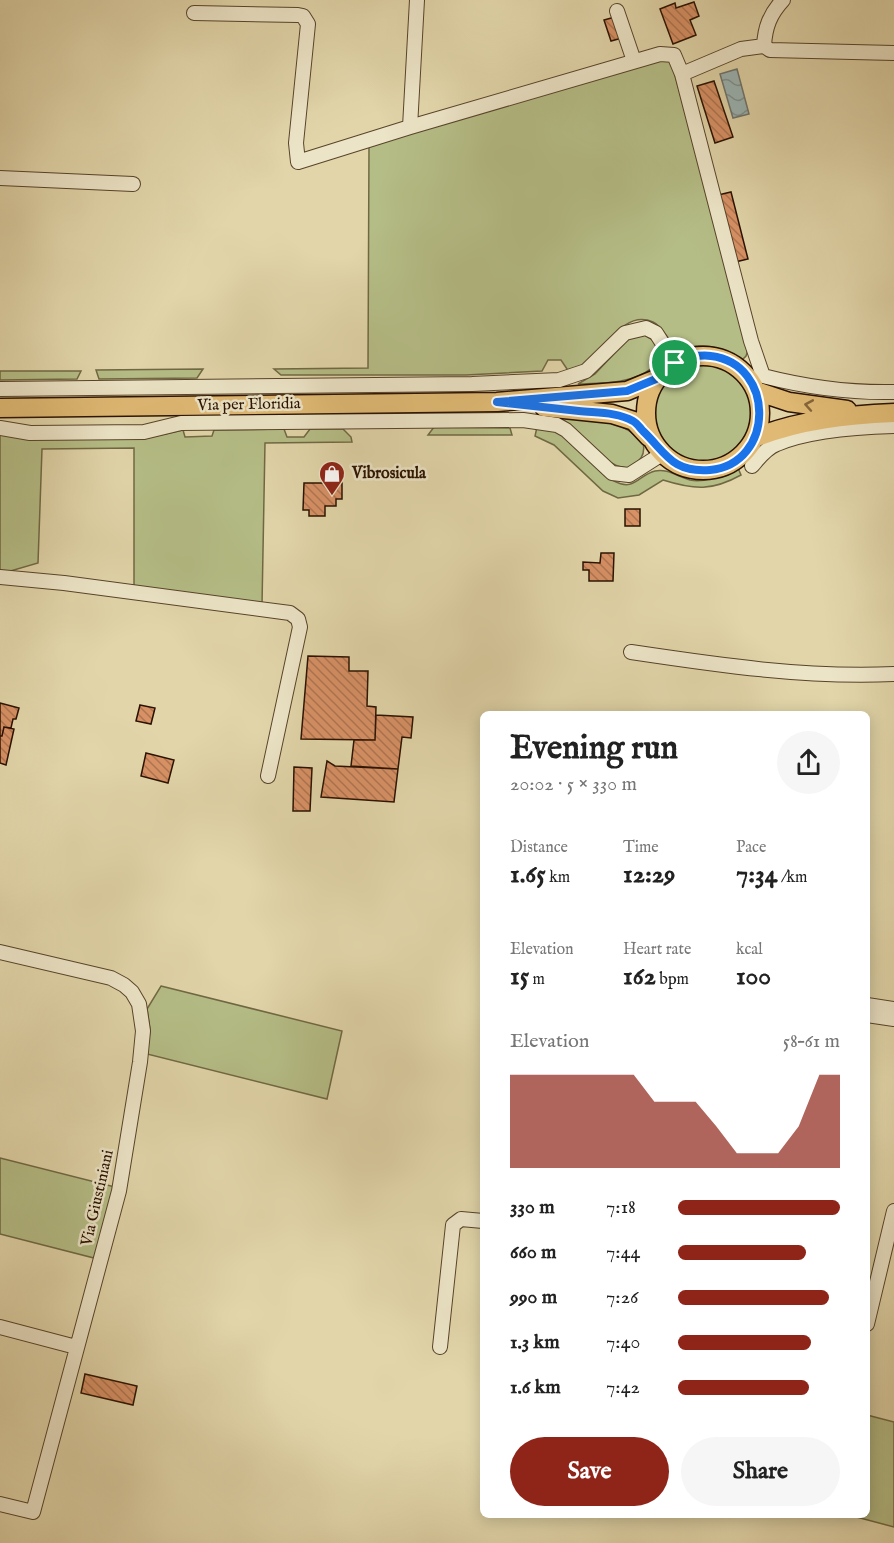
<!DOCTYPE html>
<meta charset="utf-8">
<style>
:root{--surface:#fff;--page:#f6f6f6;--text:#222;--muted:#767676;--accent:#8f2418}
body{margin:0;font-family:"IM FELL English",serif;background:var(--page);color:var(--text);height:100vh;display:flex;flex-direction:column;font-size:22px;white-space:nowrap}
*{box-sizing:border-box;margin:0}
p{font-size:20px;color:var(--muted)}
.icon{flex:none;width:33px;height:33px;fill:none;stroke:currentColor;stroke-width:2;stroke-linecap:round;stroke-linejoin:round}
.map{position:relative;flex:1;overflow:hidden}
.drawer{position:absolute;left:480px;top:711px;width:390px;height:807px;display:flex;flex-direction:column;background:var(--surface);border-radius:9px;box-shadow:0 3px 15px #0003}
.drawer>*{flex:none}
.pin{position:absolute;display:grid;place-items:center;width:51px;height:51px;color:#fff;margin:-26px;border:3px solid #fff;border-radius:50%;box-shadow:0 2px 6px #0007}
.round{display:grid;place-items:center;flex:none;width:63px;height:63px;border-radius:32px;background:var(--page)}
.overview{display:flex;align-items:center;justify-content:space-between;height:102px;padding:0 30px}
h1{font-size:33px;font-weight:700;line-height:45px}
.stats{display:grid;grid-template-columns:repeat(3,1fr);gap:9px;height:102px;padding:6px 30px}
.stats div{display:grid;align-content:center}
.stats b{font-size:26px;font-weight:700}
.stats small{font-size:16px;font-weight:400}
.stats p{font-size:16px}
.chart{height:168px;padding:12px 30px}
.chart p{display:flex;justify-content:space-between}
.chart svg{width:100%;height:108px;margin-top:6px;fill:var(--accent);opacity:.7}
.primary-button{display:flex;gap:12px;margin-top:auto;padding:12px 30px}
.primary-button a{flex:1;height:69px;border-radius:36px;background:var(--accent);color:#fff;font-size:24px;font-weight:700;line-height:69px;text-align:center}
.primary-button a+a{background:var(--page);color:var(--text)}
ul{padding:0 30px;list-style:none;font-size:20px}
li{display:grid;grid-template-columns:96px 72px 1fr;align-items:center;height:45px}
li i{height:15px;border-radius:8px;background:var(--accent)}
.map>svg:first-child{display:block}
</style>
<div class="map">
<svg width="894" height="1543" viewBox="0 0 894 1543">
<defs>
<pattern id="water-waves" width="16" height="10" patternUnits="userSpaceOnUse" patternTransform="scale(1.5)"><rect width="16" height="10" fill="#9bb5b5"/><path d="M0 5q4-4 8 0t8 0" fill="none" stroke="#7f9291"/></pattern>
<pattern id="building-back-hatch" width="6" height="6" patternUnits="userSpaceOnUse" patternTransform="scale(1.5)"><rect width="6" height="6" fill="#d79165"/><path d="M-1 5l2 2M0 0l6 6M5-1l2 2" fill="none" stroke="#af7551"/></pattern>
</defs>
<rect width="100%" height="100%" fill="#e1d5a9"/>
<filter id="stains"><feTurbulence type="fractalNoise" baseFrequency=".00333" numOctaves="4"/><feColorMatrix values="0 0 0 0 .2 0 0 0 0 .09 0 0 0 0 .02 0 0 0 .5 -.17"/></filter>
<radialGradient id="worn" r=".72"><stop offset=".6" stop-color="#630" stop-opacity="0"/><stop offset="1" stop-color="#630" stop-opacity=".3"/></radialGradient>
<path fill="#b5bd86" stroke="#706843" stroke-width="1.5" d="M667,59l5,5 77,283 -3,9 -5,5c-14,-10 -25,-16 -43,-15 -6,0 -12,2 -18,1 -13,-4 -15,-19 -27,-25 -30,-13 -48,29 -67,43 -5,3 -12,5 -17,7l-8,-12h-13l-6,11 -76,4h-185l-7,-6 94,-1 1,-222 207,-65z
M645,335c7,4 14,9 15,17 2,8 -2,11 -8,16 -21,16 -48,15 -74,16l17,-10 33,-35z
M653 414a50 50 0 1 1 100 0a50 50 0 1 1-100 0Z
M203,369l-6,9 -98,1 -3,-9z
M0,371h81l-4,8 -77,1z
M559,417c33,3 59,0 84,25 3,14 -3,19 -15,26 -24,1 -48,-38 -69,-51z
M434,427l76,1 2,7h-84z
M537,427c5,1 13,1 18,3 22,9 37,40 59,51 21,11 24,-6 41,-10 12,-3 23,6 35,9 16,3 34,-5 48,-12l3,7c-29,16 -46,15 -78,5l-24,15 -21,3 -15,-7 -49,-46 -19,-9z
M284,429l3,8h17l6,-8h33l8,8 1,5 -87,1 -3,162 -128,-17v-140l-92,1 -4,114 -31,9h-7v-138l142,5 41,-9 2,7 27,-1 2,-6z
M161,986l181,45 -15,68 -180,-45 3,-24 -3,-21z
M0,1158l115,29 -21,71 -94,-24z
M867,1415l27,7v105l-45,-12h18z"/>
<path fill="url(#water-waves)" stroke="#6e746d" stroke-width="1.5" d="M737,69l12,45 -16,4 -13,-44z"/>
<path fill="url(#building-back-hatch)" stroke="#2a1200" stroke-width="1.5" d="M694,2l5,14 -9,4 6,15 -23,9 -13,-35 15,-6 1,5z
M615,17l7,21 -11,3 -7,-21z
M714,81l19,56 -18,6 -18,-57z
M731,192l17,67 -13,3 -17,-67z
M304,483h38v16h-6v7h-11v10h-16v-6h-6z
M625,509h15v17h-15z
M601,553h13l-1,28h-24v-11h-6v-8l17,1z
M308,656l41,1v14h19l-1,35 9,1 -1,33 -74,-1z
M0,703l19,5 -3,11h-3l-2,9 -7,-1 -2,9h-2z
M140,705l15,3 -4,16 -15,-3z
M376,715l37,2 -2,21 -9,-1 -4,32 -47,-3 3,-26h21z
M4,727l10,2 -8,36 -6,-2v-27h2z
M146,753l28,7 -6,23 -27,-7z
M327,761l8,5 63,3 -4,33 -73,-5z
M294,767l18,1 -2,43h-17z
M85,1374l52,12 -4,19 -52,-12z"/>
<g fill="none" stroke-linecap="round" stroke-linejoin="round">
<defs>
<path id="minor" d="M617,11l17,50
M194,13l104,2 5,1 5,8 -12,119 2,19 112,-35 250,-73 14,1 8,19 69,267 12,35c43,11 86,17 131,16
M764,46l6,4 124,3
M764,46c1,-19 6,-32 19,-46
M682,74l59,-25 23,-3
M410,127l7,-127
M0,178l133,6
M0,389l472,-5 87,-4 27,-9 39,-38 21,-5 10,5 19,30
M0,428l30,5 114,-1 37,-9 342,-3 34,5 9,5 46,43 17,2 33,-21
M752,466c7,-8 14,-18 25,-22 30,-13 84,-17 117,-18
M0,577l64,6 226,30 8,6 2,8 -32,149
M631,652c87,13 174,26 263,22
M0,952l111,26 13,7 8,7 7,12 4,27 -3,31 -21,129 -86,321 -33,-8
M867,1005l27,4
M867,1015l27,4
M867,1324l27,-113
M0,1327l76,20
M440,1347l13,-122 8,-6 22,2"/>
<path id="major" d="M646 413a57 57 0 1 1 114 0a57 57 0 1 1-114 0Z
M756,391l33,11 58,8
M544,407l68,7 22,7 15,16
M0,408l497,-6 130,-11 29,-12
M755,438c43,-18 93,-23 139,-25"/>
</defs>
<use href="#minor" stroke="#58432a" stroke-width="16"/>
<use href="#major" stroke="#2a1200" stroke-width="21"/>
<use href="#minor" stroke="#ece4c7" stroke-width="14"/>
<use href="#major" stroke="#e0ba74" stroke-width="18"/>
</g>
<defs><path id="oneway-chevron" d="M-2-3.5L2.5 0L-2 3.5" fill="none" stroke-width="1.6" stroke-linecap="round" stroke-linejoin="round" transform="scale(1.5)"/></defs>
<use stroke="#85663a" href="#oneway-chevron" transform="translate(809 405) rotate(-170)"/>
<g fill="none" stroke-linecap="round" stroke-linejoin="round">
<defs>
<path id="route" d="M693,356c6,0 12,-1 18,0 65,8 64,108 -1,114 -38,3 -44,-17 -67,-39 -3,-3 -6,-8 -10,-10 -16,-9 -36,-8 -54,-10 -27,-3 -54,-6 -82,-9l130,-11 29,-12 19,-16z"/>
</defs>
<use href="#route" stroke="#fff" stroke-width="12"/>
<use href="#route" stroke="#1a73e8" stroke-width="8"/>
</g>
<defs>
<symbol id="shop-pin" viewBox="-11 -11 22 30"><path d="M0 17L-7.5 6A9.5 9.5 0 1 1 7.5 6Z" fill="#8f2418" stroke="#ece4c7"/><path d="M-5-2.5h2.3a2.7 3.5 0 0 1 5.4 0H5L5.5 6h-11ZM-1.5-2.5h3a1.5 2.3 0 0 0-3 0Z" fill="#fff"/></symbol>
</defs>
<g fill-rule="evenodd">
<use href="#shop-pin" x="317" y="459" width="30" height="40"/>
</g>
<g text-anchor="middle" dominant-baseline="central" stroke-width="5" stroke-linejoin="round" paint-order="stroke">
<g font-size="16" fill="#2a1200" stroke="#ece4c7">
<text transform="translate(249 405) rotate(-1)">Via per Floridia</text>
<text transform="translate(98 1198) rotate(-77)">Via Giustiniani</text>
</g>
<g font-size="16" font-weight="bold" fill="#2a1200" stroke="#ece4c7" text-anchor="start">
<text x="352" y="474">Vibrosicula</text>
</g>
</g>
<rect width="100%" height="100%" filter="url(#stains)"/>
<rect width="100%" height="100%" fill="url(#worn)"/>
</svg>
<div class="pin" style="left:675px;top:363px;background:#1e9e55"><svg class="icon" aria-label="arrive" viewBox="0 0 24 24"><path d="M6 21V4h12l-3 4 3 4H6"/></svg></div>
<section class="drawer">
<div class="overview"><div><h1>Evening run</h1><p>20:02 · 5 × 330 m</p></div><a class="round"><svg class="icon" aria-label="share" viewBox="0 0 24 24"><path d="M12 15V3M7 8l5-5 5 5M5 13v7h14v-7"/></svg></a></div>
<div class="stats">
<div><p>Distance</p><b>1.65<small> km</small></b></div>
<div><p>Time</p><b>12:29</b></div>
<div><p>Pace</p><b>7:34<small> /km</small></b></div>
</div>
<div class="stats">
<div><p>Elevation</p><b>15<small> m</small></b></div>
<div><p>Heart rate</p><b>162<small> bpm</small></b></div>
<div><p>kcal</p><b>100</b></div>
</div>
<div class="chart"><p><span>Elevation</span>58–61 m</p>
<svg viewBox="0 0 160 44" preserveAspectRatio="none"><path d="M0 44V6L10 6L20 6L30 6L40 6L50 6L60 6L70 17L80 17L90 17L100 27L110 38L120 38L130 38L140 27L150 6L160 6V44z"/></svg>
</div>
<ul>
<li><b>330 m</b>7:18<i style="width:100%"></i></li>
<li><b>660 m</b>7:44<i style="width:79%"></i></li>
<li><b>990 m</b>7:26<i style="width:93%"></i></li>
<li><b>1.3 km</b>7:40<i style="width:82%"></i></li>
<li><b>1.6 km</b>7:42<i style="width:81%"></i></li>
</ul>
<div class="primary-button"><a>Save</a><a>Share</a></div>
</section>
</div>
